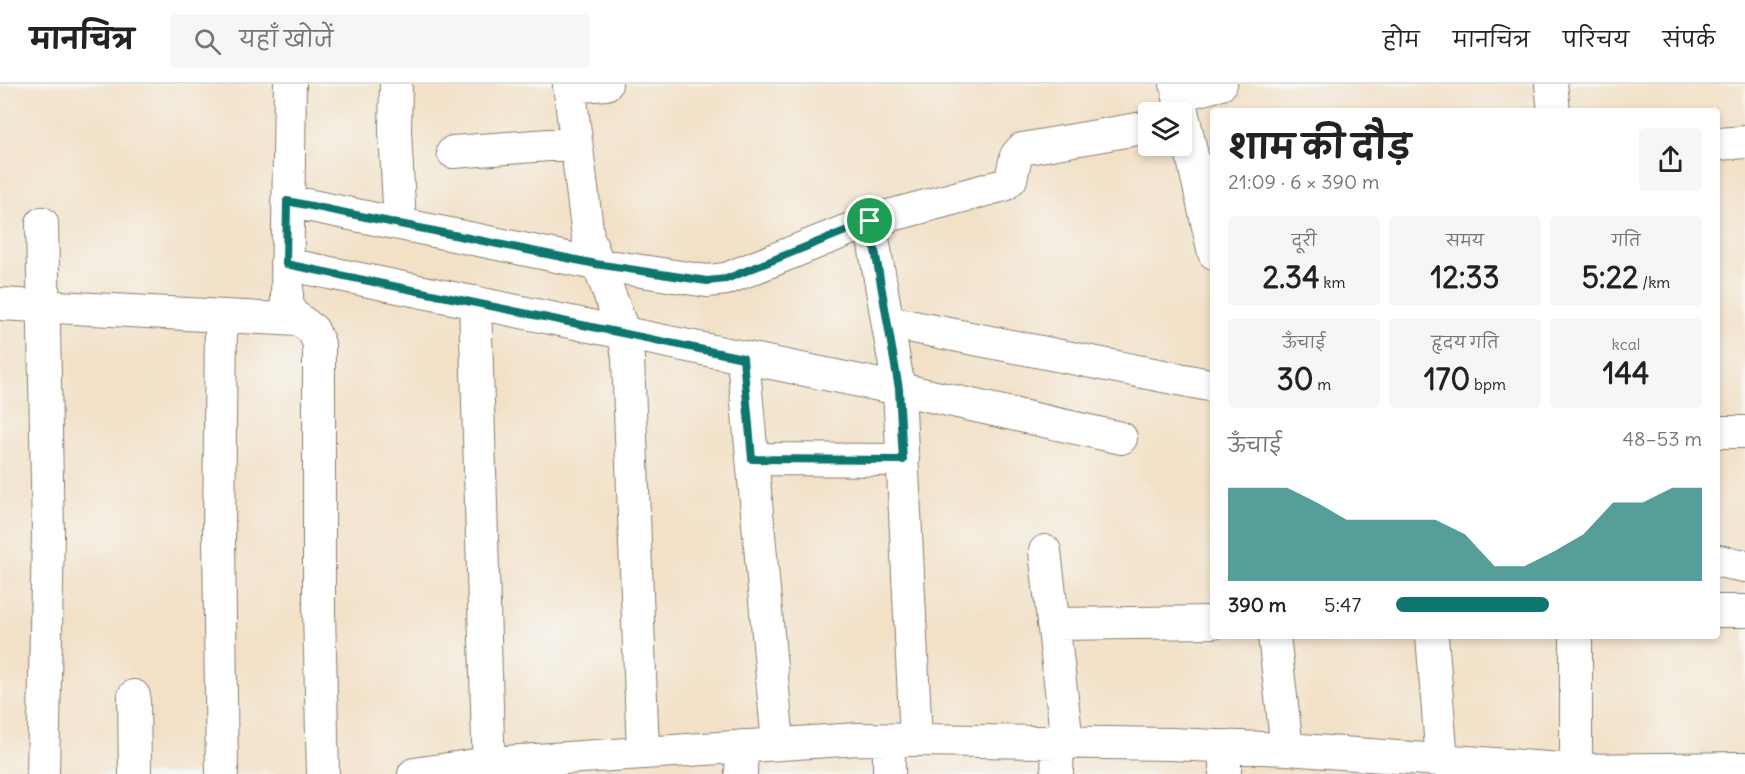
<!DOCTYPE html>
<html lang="hi">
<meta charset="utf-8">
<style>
:root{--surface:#fff;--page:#f6f6f6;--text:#222;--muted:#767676;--line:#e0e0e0;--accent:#0f766e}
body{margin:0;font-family:Delius,"Playpen Sans Deva",sans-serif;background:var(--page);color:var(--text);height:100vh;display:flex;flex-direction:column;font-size:22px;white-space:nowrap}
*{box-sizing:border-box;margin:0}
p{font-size:20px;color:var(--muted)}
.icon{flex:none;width:33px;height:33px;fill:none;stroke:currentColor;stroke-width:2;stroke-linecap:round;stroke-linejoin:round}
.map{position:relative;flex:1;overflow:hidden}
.sheet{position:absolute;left:1210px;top:24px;width:510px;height:531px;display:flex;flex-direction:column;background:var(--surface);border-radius:6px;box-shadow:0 3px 9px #0003}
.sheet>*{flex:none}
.fabs{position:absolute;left:1138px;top:18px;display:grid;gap:12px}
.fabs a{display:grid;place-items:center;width:54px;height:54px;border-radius:6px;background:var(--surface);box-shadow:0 3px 9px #0003;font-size:30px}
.pin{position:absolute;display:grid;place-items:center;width:51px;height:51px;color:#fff;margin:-26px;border:3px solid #fff;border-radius:50%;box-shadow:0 2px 6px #0007}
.round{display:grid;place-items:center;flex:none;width:63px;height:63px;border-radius:6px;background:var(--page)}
.summary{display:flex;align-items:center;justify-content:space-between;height:102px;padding:0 18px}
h1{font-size:33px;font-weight:700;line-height:45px}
.figures{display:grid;grid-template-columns:repeat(3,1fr);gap:9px;height:102px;padding:6px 18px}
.figures div{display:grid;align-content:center;border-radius:6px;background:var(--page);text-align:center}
.figures b{font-size:30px;font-weight:700}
.figures small{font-size:16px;font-weight:400}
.figures p{font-size:16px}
.chart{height:168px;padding:12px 18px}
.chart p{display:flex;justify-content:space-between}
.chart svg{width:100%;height:108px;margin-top:6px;fill:var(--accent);opacity:.7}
ul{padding:0 18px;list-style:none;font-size:20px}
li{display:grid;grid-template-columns:96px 72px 1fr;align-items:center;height:45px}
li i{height:15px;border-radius:8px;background:var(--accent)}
header{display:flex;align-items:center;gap:36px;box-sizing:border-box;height:84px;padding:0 30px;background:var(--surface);border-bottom:2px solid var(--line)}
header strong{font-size:28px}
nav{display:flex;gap:33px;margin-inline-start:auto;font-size:21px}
.search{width:420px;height:54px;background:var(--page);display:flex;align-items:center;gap:15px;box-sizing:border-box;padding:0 21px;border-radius:6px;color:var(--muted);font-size:22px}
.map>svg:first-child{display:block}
</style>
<header>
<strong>मानचित्र</strong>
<div class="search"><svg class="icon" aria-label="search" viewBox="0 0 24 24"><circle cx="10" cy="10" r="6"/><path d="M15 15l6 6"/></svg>यहाँ खोजें</div>
<nav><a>होम</a><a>मानचित्र</a><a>परिचय</a><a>संपर्क</a></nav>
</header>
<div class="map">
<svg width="1745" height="690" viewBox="0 0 1745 690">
<rect width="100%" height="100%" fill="#f6f6f2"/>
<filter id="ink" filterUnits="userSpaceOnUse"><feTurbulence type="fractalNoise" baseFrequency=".0167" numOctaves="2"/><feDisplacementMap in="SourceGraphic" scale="12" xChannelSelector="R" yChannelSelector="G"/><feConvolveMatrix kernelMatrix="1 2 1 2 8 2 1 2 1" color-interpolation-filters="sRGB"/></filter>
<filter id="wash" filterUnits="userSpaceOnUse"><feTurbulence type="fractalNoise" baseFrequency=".008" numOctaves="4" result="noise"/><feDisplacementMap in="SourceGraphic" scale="24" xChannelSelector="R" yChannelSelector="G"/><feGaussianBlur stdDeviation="1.35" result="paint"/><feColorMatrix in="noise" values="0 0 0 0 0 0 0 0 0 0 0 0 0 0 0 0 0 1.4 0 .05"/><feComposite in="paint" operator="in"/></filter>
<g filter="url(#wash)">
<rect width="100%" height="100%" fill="#f2e1c7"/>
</g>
<g filter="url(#ink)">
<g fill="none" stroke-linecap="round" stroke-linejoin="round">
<defs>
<path id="street" d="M290,0l-3,216 2,12 24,18 6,14v268l4,162
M396,0l-1,47 5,93
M569,0l19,153 36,96 4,25 15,394
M1176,0l38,169
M1551,0l3,27
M569,3l37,-3
M1179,11l42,-11
M1718,60l27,-2
M453,68l123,-9
M287,117l309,63 111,17 19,-2 144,-58 134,-36 7,-6 5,-23 6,-7 127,-22
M870,137l29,168 17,351
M42,139l6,311 -5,240
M286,180l613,125 222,49
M475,218l14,472
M0,220l298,16
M221,232l-2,223 3,235
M888,238l326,64
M743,274l35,386
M1718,348h27
M752,375l151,1
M1045,467l22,191
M1718,477l27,5
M1718,527h27
M1053,540l161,-2
M1274,552l13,113
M1432,552l10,125
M134,612l1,78
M1576,686v-134
M414,690l75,-11 369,-24 313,5 116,5 289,21 169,-2
M741,690l1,-28
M889,690v-34
M1057,690l1,-32
M1225,690v-28"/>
</defs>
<use href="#street" stroke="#877e72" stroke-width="34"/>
<use href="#street" stroke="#fff" stroke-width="32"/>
</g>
</g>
<g fill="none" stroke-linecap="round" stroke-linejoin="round" filter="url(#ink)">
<defs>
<path id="route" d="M287,117l309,63 111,17 19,-2 144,-58 29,168 4,71 -151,-1 -9,-101 -457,-94z"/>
</defs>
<use href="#route" stroke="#fff" stroke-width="12"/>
<use href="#route" stroke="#0f766e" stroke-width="8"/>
</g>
</svg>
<div class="fabs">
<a><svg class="icon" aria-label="layers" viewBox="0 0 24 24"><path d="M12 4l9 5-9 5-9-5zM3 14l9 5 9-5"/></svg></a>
</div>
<div class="pin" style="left:870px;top:137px;background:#1e9e55"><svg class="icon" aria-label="arrive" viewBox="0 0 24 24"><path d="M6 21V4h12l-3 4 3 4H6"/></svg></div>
<section class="sheet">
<div class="summary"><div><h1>शाम की दौड़</h1><p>21:09 · 6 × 390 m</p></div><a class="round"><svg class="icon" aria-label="share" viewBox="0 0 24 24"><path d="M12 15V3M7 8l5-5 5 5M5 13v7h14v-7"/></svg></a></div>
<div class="figures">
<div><p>दूरी</p><b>2.34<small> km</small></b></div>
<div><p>समय</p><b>12:33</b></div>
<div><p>गति</p><b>5:22<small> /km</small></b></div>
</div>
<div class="figures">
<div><p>ऊँचाई</p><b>30<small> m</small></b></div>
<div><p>हृदय गति</p><b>170<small> bpm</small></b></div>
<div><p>kcal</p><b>144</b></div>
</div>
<div class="chart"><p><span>ऊँचाई</span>48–53 m</p>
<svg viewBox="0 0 160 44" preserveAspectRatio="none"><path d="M0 44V6L10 6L20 6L30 12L40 19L50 19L60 19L70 19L80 25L90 38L100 38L110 32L120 25L130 12L140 12L150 6L160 6V44z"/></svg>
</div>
<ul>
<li><b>390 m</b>5:47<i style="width:50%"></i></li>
</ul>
</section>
</div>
